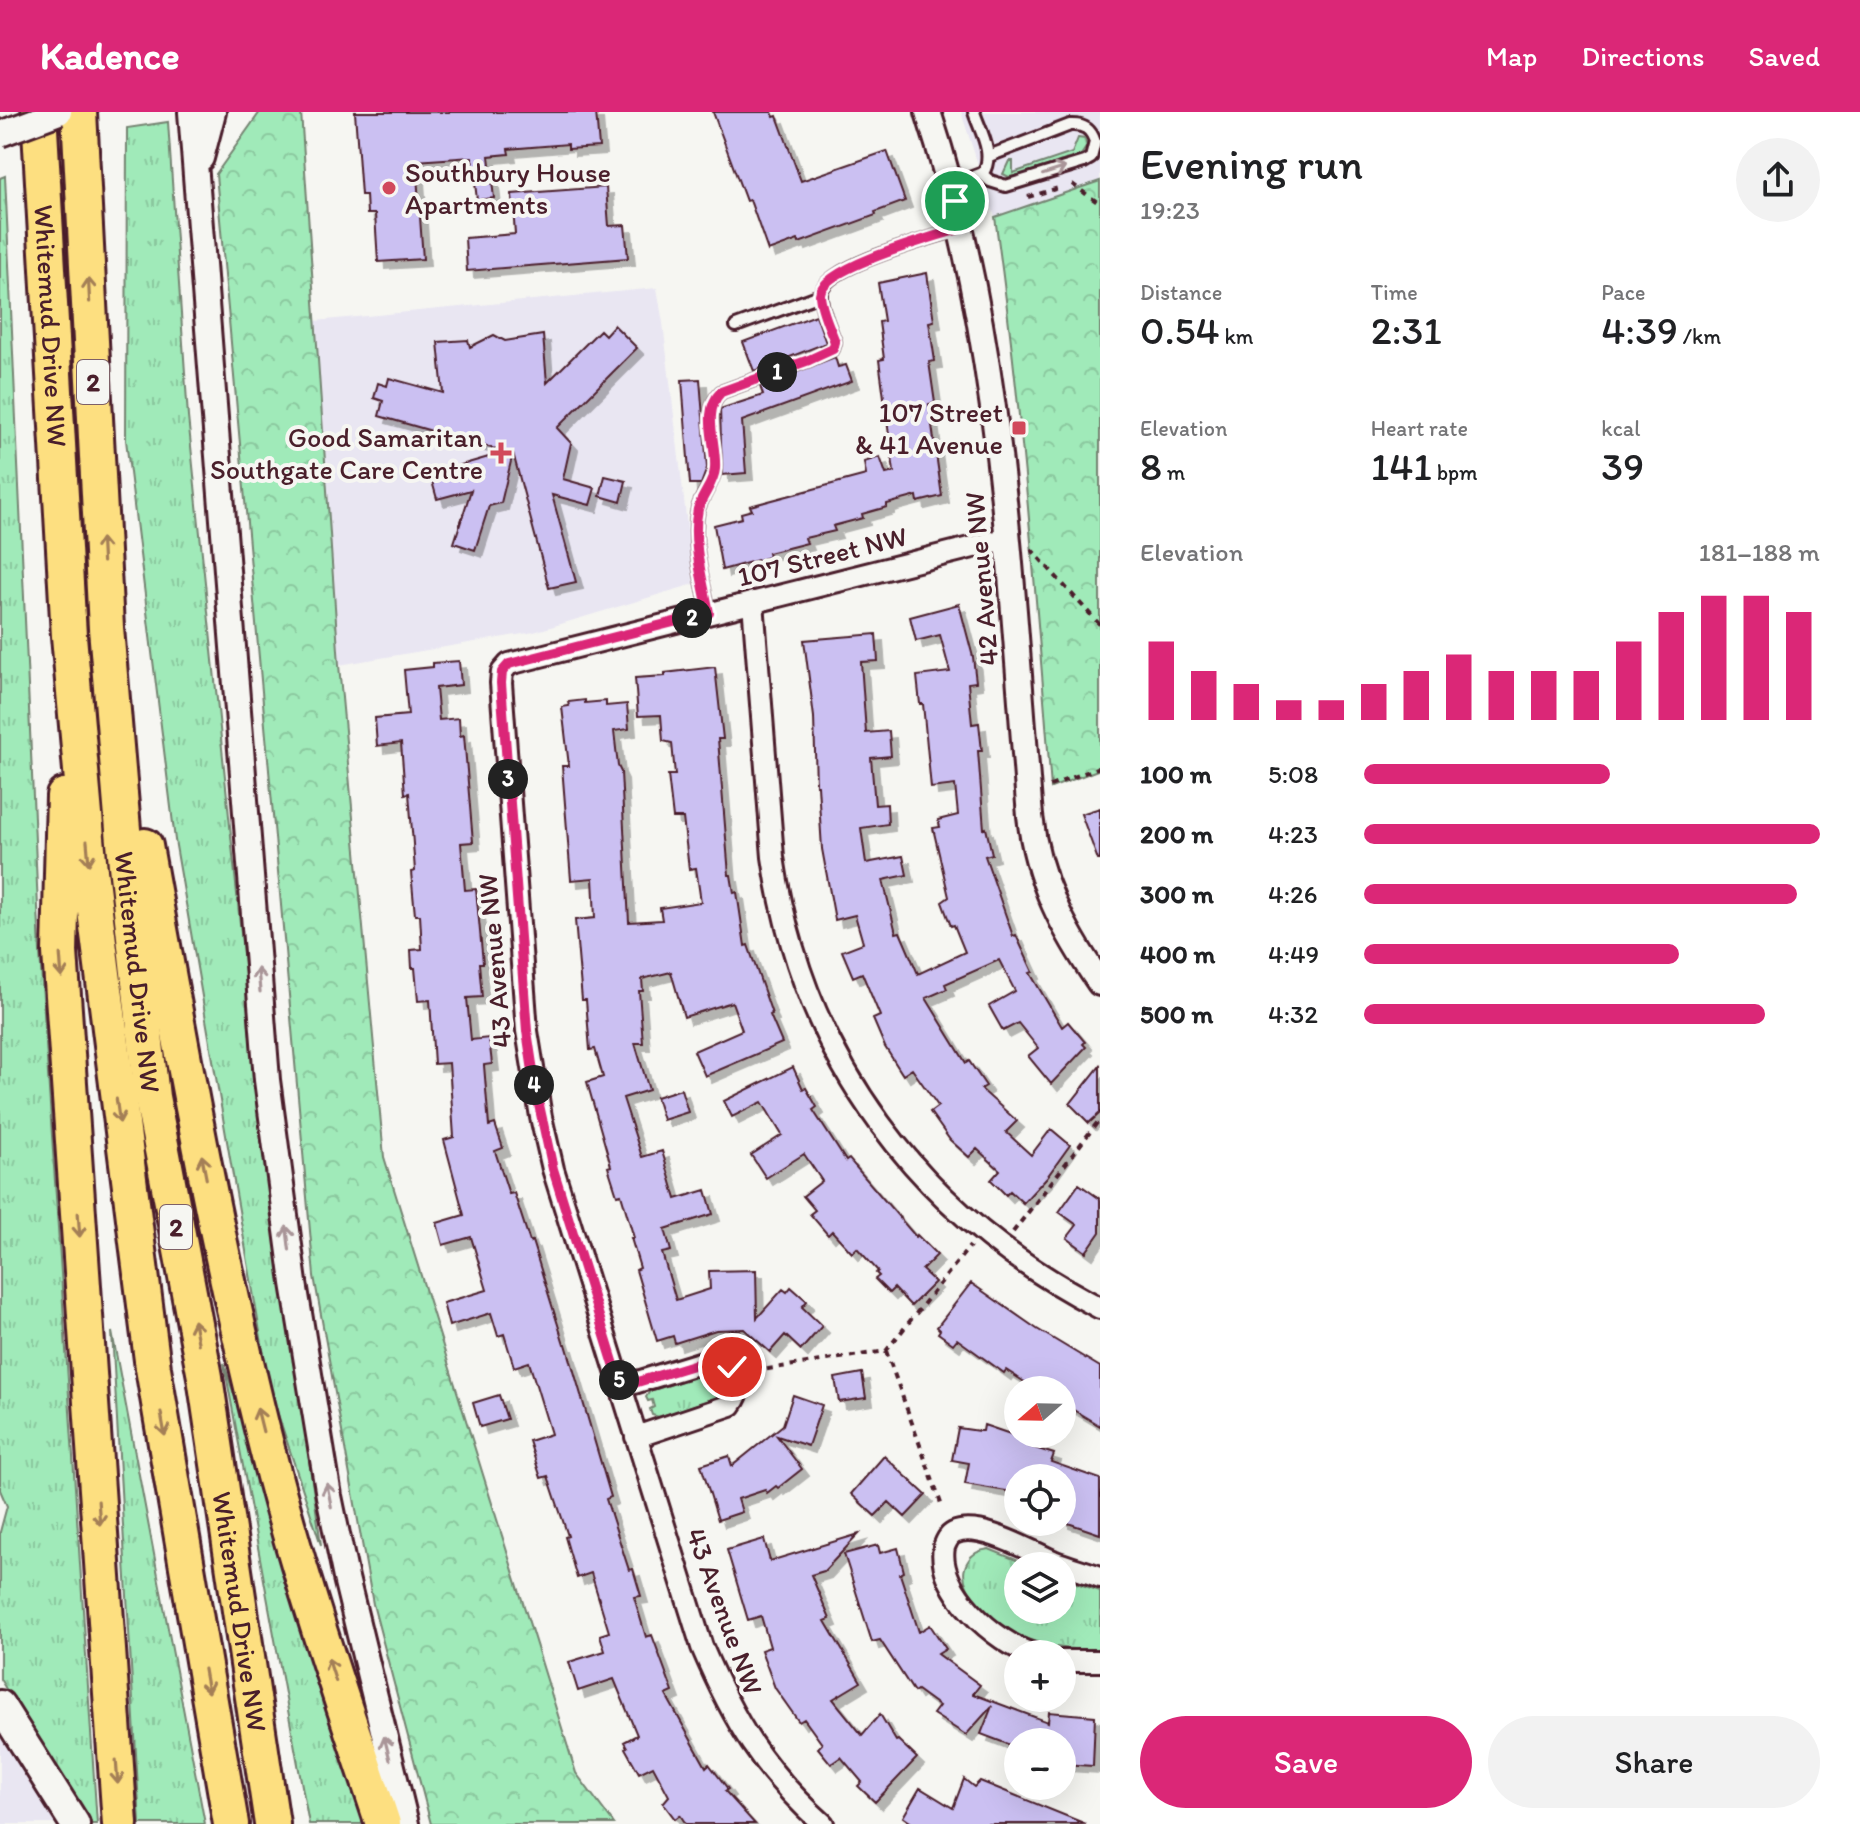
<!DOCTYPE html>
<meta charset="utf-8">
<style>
:root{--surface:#fff;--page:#f2f2f2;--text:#202124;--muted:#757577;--accent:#db2777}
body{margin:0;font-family:Itim,sans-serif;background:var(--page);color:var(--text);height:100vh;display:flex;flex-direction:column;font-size:30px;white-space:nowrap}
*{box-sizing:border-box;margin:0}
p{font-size:26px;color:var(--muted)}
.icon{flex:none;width:44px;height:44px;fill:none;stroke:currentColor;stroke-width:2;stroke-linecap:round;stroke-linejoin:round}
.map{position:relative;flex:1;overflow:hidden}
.details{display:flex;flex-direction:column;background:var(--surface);width:760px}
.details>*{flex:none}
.needle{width:52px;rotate:250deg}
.tools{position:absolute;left:1004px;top:1264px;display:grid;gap:16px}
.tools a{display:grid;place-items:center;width:72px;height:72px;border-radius:50%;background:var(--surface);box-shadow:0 8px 32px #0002;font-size:40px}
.pin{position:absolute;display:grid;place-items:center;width:68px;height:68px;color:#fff;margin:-34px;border:4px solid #fff;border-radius:50%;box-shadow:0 2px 8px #0007}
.km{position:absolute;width:40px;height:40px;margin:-20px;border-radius:50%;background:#222;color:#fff;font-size:22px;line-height:40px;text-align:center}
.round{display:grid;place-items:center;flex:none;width:84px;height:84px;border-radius:42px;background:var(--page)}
.overview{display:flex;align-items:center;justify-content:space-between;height:136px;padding:0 40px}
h1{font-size:44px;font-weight:600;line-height:60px}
.stats{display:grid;grid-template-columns:repeat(3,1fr);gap:12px;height:136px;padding:8px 40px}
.stats div{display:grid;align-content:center}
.stats b{font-size:40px;font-weight:600}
.stats small{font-size:22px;font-weight:400}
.stats p{font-size:22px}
.chart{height:224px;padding:16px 40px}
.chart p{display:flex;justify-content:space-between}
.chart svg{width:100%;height:144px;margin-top:8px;stroke:var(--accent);stroke-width:6}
.primary-button{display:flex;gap:16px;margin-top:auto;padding:16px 40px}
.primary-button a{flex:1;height:92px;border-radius:48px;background:var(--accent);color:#fff;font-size:32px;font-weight:600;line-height:92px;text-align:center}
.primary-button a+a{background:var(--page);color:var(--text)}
ul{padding:0 40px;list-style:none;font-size:26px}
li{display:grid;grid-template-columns:128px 96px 1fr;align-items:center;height:60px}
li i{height:20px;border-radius:10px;background:var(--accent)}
header{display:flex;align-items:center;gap:48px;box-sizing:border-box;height:112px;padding:0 40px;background:var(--accent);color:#fff}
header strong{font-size:38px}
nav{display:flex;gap:44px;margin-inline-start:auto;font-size:28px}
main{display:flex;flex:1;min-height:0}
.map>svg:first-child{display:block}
</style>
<header>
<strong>Kadence</strong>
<nav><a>Map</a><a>Directions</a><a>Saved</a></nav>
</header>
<main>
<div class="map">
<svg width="1100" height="1712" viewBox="0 0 1100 1712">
<defs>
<pattern id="grass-tufts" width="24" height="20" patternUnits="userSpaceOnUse" patternTransform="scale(2)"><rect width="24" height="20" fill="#a0eab9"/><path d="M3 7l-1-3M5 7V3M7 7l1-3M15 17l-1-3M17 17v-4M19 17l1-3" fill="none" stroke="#8bc89f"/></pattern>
<pattern id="forest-crowns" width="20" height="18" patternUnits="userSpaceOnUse" patternTransform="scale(2)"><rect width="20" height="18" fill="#a0eab9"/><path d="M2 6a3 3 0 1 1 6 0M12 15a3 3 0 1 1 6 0" fill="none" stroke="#8bc89f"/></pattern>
<filter id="shadow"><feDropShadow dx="7" dy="7" stdDeviation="0" flood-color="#0004"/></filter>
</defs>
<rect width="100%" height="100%" fill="#f6f6f2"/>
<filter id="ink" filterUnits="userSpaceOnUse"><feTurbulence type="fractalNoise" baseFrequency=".0125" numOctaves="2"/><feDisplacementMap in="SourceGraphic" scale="16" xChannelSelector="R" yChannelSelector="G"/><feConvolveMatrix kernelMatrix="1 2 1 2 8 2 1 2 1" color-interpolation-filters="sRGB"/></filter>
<g filter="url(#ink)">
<path fill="#e9e6f2" d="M961,0h139v69l-105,36z
M657,176l6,35 31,261 -160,48 -195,33 -24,-344z
M0,1624l11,10 48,78h-59z"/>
<path fill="url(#grass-tufts)" stroke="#758472" stroke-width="2" d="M168,10l20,295 69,672 64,456 -51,-155 -95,-550 -49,-400 1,-312z
M1078,26l7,1 2,7 -6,9 -61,20 -11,2 -6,-3 6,-13h4v12l59,-20z
M5,64l35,776 57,872h-10l-87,-145v-147l7,-26 -7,-16v-1312z
M112,1220l93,492h-65z
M224,1251l146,461h-61z
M713,1259c13,3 17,15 9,25l-63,21 -7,-2 -2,-6 4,-2 -2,-7 -4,1 -2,-4 4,-6z
M989,1437l42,17h-13v44h44v-32l38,13v58c-32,2 -63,-3 -91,-19 -19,-12 -57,-44 -41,-69 4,-7 12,-11 21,-12z"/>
<path fill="url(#forest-crowns)" stroke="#758472" stroke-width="2" d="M260,0h41l38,553 45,492 192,616 38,51h-183l-58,-220 -59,-328 -98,-1102z
M1100,69v588l-49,19c-15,-191 -29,-381 -56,-571z"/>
<path fill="#cbc0f2" stroke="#4a1f2b" stroke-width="2" filter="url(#shadow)" d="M355,0h241l3,35 -31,2v-5l-60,5 1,5 -20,2 5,42 -17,2 -5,-43 -56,4 7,98 -45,3 -3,-48h-8l-1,-19h-5z
M713,0h59l2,5 3,-1 24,65 86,-30 18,50 -30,11 1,3 -77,28 -1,-3 -30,11 -18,-51 -4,1z
M606,75l3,39 16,-1 3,33 -161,13 -2,-33 50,-4 -3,-40z
M927,161l7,48 -5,1 6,39 -6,1 6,41 -6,1 13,92 -24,6 -1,-6 -30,8v3l-25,7 1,4 -30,8 2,5 -30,7 2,5 -39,10 1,4 -47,13 -8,-45 28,-7 -1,-5 11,-3 -2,-4 116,-31 -2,-13 16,-5 6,17 8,-2 -15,-112 5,-1 -5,-37 5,-1 -6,-38z
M816,203l10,28 -72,28 -11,-29z
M614,213l23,23 -80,80 14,15 -8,36 32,9 -5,17 -38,-10 24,87 -27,6 -36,-135 -12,50 -12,3 -14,44 -21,-7 17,-53 -34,9 -7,-25 76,-22 -127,-36 4,-15 -9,-3 4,-15 9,3 2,-8 54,15 -5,-51 30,-2 2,7 24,-12 11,6 38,-6 4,48 53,-53 5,5z
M835,245l3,10 8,-2 6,16 -110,40 4,52 -24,2 -2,-66 43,-14 -3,-9z
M700,267l7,89 -6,16h-11l-8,-104z
M605,364l21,5 -5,21 -21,-6z
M959,492l14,53 3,25 -8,1 4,41 7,-1 3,28h-4l6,78 2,-1 6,26 -7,2 28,80 3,-1 17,37 -3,1 32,54 6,-5 17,20 -2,2 3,3 -35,37 -23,-28 10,-8 -20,-25 -15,8 -14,-25 26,-15 -16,-31 -54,24 2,5 -21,9 40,65 3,-2 17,25 -5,3 36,32 -11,11 25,23 20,-26 19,16 -23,32 -24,26 -13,-12 -4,4 -15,-15 9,-10 -23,-21 -8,8 -19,-17 -20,-28 8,-6 -26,-37 -9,6 -18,-28 -12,-28 7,-3 -18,-43 -9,4 -11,-26 21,-8 -8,-28 -20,5 -13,-71 -4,-64h-2l-2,-68 -10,-77 72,-6 2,27 -17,1 5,71 23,-2 2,25 -20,2 4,47 12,-1 1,20 -27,4 5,35 37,-7 4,19 -24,5 13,53 4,-1 18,42 47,-22 -11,-27 -3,1 -9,-24 7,-5 -16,-69 7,-1 -2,-7 20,-5 -3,-30 -24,3 -8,-84h-3l-3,-28 33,-4 -10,-37 -24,6 -6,-24z
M459,549l2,24 -25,3 3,32 20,-2 1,18 4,-1 9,107 -12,1 4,47 11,-1 7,74h-4l3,34 -15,1 4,42 18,-2 3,26 -8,1 5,61 6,-2 8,24 -8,3 14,43 5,-1 16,49 2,-1 32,103h2l45,153 -5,2 23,71 4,-1 8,27 -7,1 12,40 6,-2 21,57 -7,3 40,72 3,-3 19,25 -3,2 30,33h-69l-6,-9 -5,4 -12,-16 6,-7 -16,-30 -14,7 -14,-25 2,-1 -3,-5 13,-7 -23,-56 -36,12 -9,-29 36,-11 -5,-16 9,-3 -18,-59 -14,5 -12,-41 3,-1 -20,-60 -7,2 -12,-37 22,-7 -22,-72 -15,5 -10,-33 -6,2 -7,-23 -42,13 -6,-23 44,-13 -16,-53 -28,8 -6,-22 27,-8 -20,-75 10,-3 -5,-74 -15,1 -4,-64 -12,1 -3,-33h-3l-1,-18 11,-1 -2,-34h-5l-4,-43 4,-1 -2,-27 -4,-51 -4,1 -4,-51 -24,3 -2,-28 33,-3 -4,-45 29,-3v-4z
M715,555l8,72h-5l11,136h2l3,18 3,-1 8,54 3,-1 24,69 -2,1 12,28 -77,33 -11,-25 48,-21 -10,-28 -48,15 -13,-45 -29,7 1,12h-4l4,52h-8l14,47 -26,8 19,59 20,-6 14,48 30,-9 7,24 -48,15 6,22 -9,2 14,47 34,-11 -1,-18 47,-1 1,48 26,-29 4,3 4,-5 16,14 -5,6 20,19 -21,24 -16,-15 -15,17 -26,-23 -28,1 -41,13 -2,-7 -16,5 -21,-71 4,-2 -9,-30h3l-13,-44 -4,1 -9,-28 3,-1 -24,-84 16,-5 -8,-28 -5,1 -4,-50h-4l-7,-80 20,-2 -2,-40 -22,2 -9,-114h7l-7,-59 7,-1 -1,-4 17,-2v3l21,-2v5l21,-2 2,25 -15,2 4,35 3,6 8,150 33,-2 -2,-12 41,-6 -5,-34 -7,1 -6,-51h-10l-5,-43h7l-3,-32 -9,-2 -2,-26 -23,1 -3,-38 30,-2v-3z
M1100,696v52h-2l-17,-46z
M1100,954v47l-11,10 -19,-19z
M793,955l10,22 3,-1 11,19 -4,3 33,51 3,-2 67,78 1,-2 20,20 -15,15 13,12 -24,24 -17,-18 -5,5 -14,-14 4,-3 -3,-3 2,-2 -21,-23 -5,5 -20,-22 -4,4 -18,-21 5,-4 -12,-14 19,-15 -18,-27 -38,24 -15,-23 31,-20 -20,-33 -30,15 -8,-16z
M681,977l7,23 -25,8 -7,-23z
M1079,1072l21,15v33l-14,20 -19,-14 10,-13 -18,-13z
M971,1171l66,46 63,38v59l-38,-23v-13h-25l-31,-20 -2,3 -47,-34 -4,5 -15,-11 2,-3 -3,-3z
M862,1261l4,25 -27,4 -4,-24z
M499,1283l8,24 -27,8 -7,-24z
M793,1283l29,10 -14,41 -31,-10 25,33 -24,19 -2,-2 -9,7 -2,-3 -27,9 4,13 -24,8 -17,-55 28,-9 3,10 51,-41z
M984,1313l47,16 -2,5 25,8 -3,8 49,17v55l-38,-13v-43h-44v15l-53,-9 4,-21 -17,-3 6,-32 21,3h4z
M884,1344l42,39 -21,22 -16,-15 -14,14 -24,-22z
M859,1422l-35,37 -13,4 19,44 -5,2 36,61 -28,17 29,36 18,-21 16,27 2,-1 19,18 -42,44 -17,-16 4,-4 -21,-25 -10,7 -13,-16 4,-4 -18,-25 -5,3 -24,-34 -14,-38 9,-3 -9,-31 -13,4 -21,-70 37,-11 6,22z
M878,1433l2,8 18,-5 6,24 -4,2 19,58 11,-7 16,24 -8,5 42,31 -7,9 75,28 1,-10 46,4 -2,50 -31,-2v-22h-44v6l-37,-14 11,-28 -26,29 -33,-21 6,-8 -22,-16 -3,2 -34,-52 -8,2 -28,-88z
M964,1667l10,8 6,-6 106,43h-173l-10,-7 17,-29 33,20z"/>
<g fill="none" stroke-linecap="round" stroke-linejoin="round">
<defs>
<path id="service" d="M982,62l8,7 16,5 78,-24 7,-4 4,-16c-4,-13 -11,-18 -25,-17l-81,31
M951,73l32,-12c12,-19 -3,-42 -9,-61
M736,214l84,-31
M709,501c-6,-31 -18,-72 -11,-104 4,-14 15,-26 17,-40 2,-26 -14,-57 6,-77l88,-32 24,-11 2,-7c-5,-14 -15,-34 -14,-48 2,-28 114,-57 139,-65"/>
<path id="minor" d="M753,490l20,255c29,201 147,359 327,451
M621,1275l95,-29c22,8 29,29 15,47l-95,32
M1033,1542c-37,-11 -97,-64 -89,-107 2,-5 4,-11 10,-14 25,-12 76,18 99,28 15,6 31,10 47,16
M1062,1549h38
M823,1712c-61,-55 -89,-102 -121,-177l-149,-478 -12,-52 -14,-86 -26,-348 1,-11 7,-8 500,-126"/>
<path id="tertiary" d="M191,0l76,968 27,203 35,213 17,82 60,246
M928,0c75,228 82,467 102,704 7,64 34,115 70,167
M201,46l12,-46"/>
<path id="secondary" d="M0,1593l75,119"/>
<g id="motorway">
<path id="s1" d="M39,0l30,524 21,235 63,497 78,456"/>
<path id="s2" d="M79,0l27,516 20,237 26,232 53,280 67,447"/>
<path d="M64,684l-4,156 60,872"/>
<path d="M145,734c38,211 75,422 129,630 31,118 71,233 109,348"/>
</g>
</defs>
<use href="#service" stroke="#4a1f2b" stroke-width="16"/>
<use href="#minor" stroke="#4a1f2b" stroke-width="26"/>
<use href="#tertiary" stroke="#4a1f2b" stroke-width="30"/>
<use href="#secondary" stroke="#4a1f2b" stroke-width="34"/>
<use href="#motorway" stroke="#4a1f2b" stroke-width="40"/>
<path stroke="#4a1f2b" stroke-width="4" stroke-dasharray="6 6" stroke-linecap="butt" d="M1072,72l28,20
M1028,85l34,-10
M1031,437l69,76
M1050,674l50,-19
M1013,1120l87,-113
M886,1239l57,158
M755,1259l131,-20 84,-105"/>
<use href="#service" stroke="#f6f6f2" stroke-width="10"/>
<use href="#minor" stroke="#f6f6f2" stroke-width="20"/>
<use href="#tertiary" stroke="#f6f6f2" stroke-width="24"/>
<use href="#secondary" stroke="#f6f6f2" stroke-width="28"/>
<use href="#motorway" stroke="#fddf80" stroke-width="34"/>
<defs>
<path id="tertiary-bridge" d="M0,22l59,-22"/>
</defs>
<use href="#tertiary-bridge" stroke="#4a1f2b" stroke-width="30" stroke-linecap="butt"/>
<use href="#tertiary-bridge" stroke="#f6f6f2" stroke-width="24"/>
</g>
<defs><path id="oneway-shaft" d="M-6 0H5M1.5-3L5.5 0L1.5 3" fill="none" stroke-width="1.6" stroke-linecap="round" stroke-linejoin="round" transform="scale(2)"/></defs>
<g stroke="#a99598">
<use href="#oneway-shaft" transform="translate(1054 59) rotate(-18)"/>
<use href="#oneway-shaft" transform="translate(259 868) rotate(-95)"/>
<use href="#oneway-shaft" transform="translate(288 1126) rotate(-97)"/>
<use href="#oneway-shaft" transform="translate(329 1383) rotate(-101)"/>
<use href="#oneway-shaft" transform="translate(387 1636) rotate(-104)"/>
</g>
<g stroke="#a47f56">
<use href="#oneway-shaft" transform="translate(89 178) rotate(-93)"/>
<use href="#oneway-shaft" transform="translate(102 438) rotate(-93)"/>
<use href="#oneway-shaft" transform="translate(88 741) rotate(85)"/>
<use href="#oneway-shaft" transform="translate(61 854) rotate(86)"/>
<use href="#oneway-shaft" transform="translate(118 999) rotate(82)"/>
<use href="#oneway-shaft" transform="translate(204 1055) rotate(-101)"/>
<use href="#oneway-shaft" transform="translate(79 1113) rotate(86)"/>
<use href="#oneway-shaft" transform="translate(196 1220) rotate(-101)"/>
<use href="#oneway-shaft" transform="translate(260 1308) rotate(-104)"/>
<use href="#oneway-shaft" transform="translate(163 1312) rotate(80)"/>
<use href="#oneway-shaft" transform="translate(99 1401) rotate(86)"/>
<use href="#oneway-shaft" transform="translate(332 1558) rotate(-108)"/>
<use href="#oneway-shaft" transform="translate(206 1569) rotate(80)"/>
<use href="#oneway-shaft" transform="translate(117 1660) rotate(86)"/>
</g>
</g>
<g fill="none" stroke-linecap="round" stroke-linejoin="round" filter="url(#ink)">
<defs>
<path id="route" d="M732,1255l-16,-9 -95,29 -68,-218 -17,-78 -9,-60 -26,-348 1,-11 7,-8 200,-51c-6,-32 -18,-72 -11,-104 4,-14 16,-26 17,-40 2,-26 -14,-57 6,-77l88,-32 24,-11 2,-7c-5,-14 -15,-34 -15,-48 2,-27 117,-58 142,-66l-7,-27"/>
</defs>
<use href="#route" stroke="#fff" stroke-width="16"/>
<use href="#route" stroke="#db2777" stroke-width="10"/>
</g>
<g fill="#d1495b" stroke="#f6f6f2" stroke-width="3">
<circle cx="389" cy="76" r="8"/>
<rect x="1011" y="308" width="16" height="16" rx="4"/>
<path d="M497 329h8v8h8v8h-8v8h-8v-8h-8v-8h8z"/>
</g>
<g text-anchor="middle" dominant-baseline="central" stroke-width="8" stroke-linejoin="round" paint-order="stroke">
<g fill="#f6f6f2" stroke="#7e6067" stroke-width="2">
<rect x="77" y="248" width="32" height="44" rx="6"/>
<rect x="160" y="1093" width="32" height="44" rx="6"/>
</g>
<g font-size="26" font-weight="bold" fill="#4a1f2b">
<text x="93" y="270">2</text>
<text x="176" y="1115">2</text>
</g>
<g font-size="28" fill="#4a1f2b" stroke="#f6f6f2" text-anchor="end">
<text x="405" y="60" text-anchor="start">Southbury House<tspan x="405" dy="32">Apartments</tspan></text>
<text x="1003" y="300">107 Street<tspan x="1003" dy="32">&amp; 41 Avenue</tspan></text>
<text x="483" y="325">Good Samaritan<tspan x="483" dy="32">Southgate Care Centre</tspan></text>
</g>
<g font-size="28" fill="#4a1f2b" stroke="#f6f6f2">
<text stroke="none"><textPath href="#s1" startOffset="214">Whitemud Drive NW</textPath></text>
<text transform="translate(822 444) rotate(-14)">107 Street NW</text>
<text transform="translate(981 467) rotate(-95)">42 Avenue NW</text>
<text transform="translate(494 849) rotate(-95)">43 Avenue NW</text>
<text stroke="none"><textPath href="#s2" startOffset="862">Whitemud Drive NW</textPath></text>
<text transform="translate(725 1499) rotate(70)">43 Avenue NW</text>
<text stroke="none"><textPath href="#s2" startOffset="1510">Whitemud Drive NW</textPath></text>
</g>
</g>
</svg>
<div class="tools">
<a><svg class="needle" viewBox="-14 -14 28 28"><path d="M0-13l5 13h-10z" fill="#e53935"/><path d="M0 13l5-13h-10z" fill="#757577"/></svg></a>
<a><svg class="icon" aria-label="locate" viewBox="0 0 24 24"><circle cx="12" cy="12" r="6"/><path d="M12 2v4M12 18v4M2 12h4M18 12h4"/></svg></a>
<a><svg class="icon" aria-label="layers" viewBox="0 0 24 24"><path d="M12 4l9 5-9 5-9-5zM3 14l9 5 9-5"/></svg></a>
<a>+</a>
<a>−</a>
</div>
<div class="pin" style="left:955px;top:89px;background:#1e9e55"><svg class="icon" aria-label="arrive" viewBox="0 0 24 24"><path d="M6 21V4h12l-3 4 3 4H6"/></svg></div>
<div class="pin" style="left:732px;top:1255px;background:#d93025"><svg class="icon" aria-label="check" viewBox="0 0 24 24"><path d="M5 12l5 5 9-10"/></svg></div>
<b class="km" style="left:777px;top:260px">1</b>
<b class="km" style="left:692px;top:506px">2</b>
<b class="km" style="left:508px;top:667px">3</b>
<b class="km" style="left:534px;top:973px">4</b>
<b class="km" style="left:619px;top:1268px">5</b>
</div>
<section class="details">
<div class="overview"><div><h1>Evening run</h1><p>19:23</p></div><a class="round"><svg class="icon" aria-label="share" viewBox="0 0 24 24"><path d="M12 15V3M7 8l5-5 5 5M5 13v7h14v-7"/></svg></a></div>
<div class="stats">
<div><p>Distance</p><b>0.54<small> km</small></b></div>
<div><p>Time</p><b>2:31</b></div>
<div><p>Pace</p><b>4:39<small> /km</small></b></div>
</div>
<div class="stats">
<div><p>Elevation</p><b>8<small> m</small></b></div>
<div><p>Heart rate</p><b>141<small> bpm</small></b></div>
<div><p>kcal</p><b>39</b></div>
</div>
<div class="chart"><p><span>Elevation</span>181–188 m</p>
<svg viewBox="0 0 160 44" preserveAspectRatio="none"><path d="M5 44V20M15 44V29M25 44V33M35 44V38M45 44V38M55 44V33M65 44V29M75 44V24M85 44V29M95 44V29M105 44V29M115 44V20M125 44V11M135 44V6M145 44V6M155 44V11"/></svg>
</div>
<ul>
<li><b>100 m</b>5:08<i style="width:54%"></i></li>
<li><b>200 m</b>4:23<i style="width:100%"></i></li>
<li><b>300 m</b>4:26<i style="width:95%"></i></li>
<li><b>400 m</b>4:49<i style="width:69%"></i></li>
<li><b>500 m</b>4:32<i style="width:88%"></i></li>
</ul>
<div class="primary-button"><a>Save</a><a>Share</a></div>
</section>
</main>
